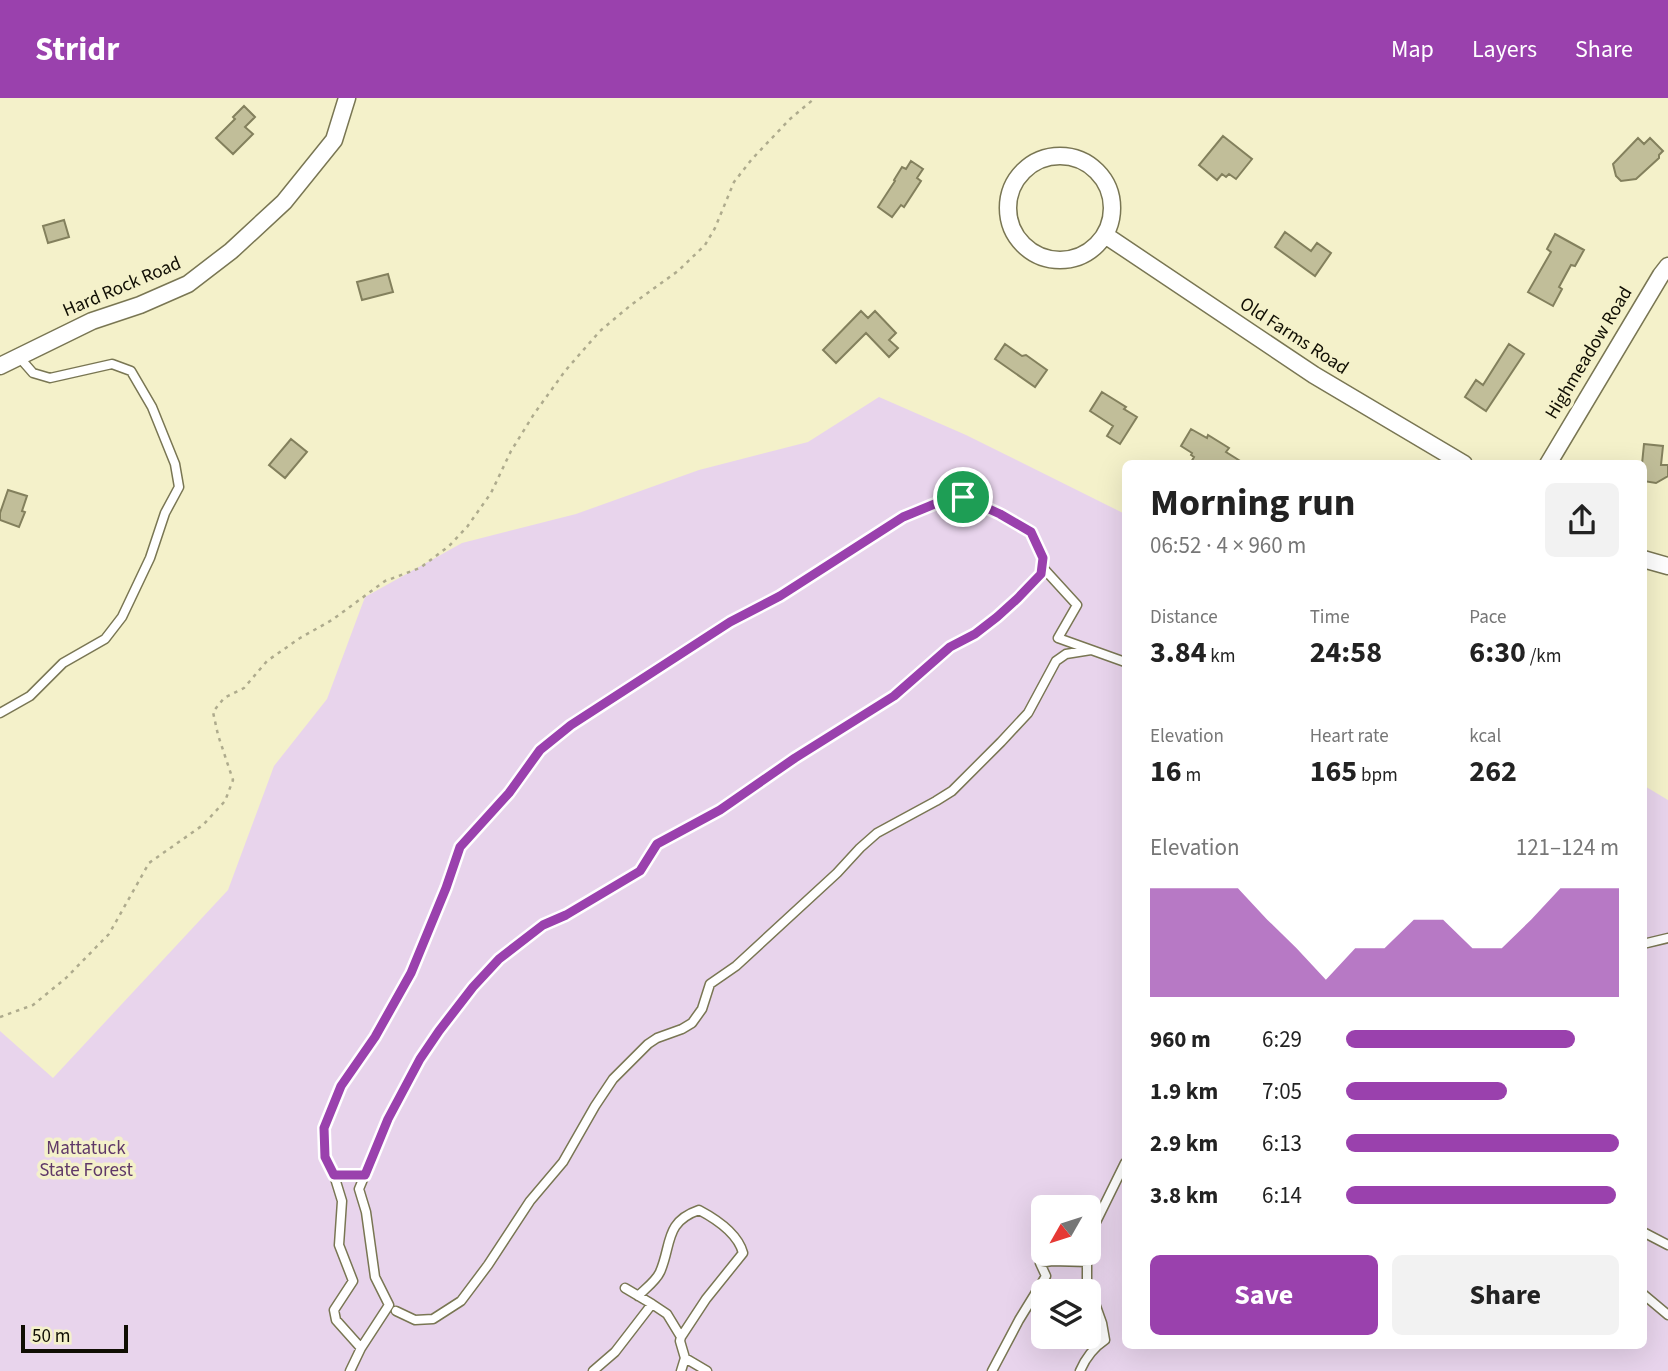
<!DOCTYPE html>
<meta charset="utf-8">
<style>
:root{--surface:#fff;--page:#f2f2f2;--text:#222;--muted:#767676;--accent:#9a41ad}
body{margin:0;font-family:"Source Sans 3",sans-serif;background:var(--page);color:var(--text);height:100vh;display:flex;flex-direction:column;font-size:26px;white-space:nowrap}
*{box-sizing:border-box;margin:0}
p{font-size:23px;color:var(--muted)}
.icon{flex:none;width:38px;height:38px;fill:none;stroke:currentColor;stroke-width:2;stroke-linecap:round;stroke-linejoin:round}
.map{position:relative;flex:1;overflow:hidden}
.details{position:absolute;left:1122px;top:362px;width:525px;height:889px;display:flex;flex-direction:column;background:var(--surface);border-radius:10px;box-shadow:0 7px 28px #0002}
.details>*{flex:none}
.needle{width:46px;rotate:231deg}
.tools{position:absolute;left:1031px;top:1097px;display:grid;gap:14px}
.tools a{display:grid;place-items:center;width:70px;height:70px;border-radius:10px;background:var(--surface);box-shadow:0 7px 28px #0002;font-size:35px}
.scale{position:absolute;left:21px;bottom:18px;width:107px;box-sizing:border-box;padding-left:7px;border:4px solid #100e03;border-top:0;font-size:19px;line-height:24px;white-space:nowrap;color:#100e03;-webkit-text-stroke:5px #f4f1ca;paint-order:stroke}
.pin{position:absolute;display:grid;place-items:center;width:60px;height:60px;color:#fff;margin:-30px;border:4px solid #fff;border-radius:50%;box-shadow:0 2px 7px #0007}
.round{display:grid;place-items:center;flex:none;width:74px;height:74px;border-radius:10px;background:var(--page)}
.headline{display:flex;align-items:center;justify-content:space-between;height:119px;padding:0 28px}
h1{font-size:38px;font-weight:700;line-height:52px}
.figures{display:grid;grid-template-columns:repeat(3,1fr);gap:10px;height:119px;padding:7px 28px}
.figures div{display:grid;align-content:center}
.figures b{font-size:30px;font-weight:700}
.figures small{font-size:19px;font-weight:400}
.figures p{font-size:19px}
.chart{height:196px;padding:14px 28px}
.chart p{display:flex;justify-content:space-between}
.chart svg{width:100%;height:126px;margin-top:7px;fill:var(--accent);opacity:.7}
.cta{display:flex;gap:14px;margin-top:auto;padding:14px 28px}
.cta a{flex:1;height:80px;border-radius:10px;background:var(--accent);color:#fff;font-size:28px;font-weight:700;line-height:80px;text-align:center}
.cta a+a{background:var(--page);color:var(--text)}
ul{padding:0 28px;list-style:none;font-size:23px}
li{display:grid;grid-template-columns:112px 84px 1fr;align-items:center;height:52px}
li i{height:18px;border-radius:9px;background:var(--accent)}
header{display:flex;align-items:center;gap:42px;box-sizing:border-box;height:98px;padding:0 35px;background:var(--accent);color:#fff}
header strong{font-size:33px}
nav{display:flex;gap:38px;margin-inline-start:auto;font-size:24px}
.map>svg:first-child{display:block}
</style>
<header>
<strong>Stridr</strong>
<nav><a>Map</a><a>Layers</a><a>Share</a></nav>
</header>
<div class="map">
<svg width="1668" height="1273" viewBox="0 0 1668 1273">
<rect width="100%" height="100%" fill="#f4f1ca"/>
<path fill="#e8d4ec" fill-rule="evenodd" d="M879,299l87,38 159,79v832h518v-561l25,15v571h-1668v-340l53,47 175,-188 46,-124 53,-67 38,-102 97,-54 114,-29 123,-44 109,-28zM1043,1110h45v45h-45zM1043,1194h45v45h-45z"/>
<path fill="#c1be99" stroke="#83805d" stroke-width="2" d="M244,8l11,11 -10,10 8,7 -20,20 -17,-16 19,-19 -2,-2z
M1223,38l29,23 -16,20 -7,-5 -3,3 -4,-3 -5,6 -18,-15z
M1638,40l6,6 6,-6 13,13 -4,4v3l-23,21 -15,2 -5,-5 -3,-12z
M911,63l12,8 -6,9 4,3 -17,26 -3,-2 -9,12 -14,-10 17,-26 -1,-1 8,-13 4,2z
M64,122l5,17 -21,6 -5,-17z
M1285,134l26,19 6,-8 14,10 -16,23 -40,-29z
M1555,136l29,16 -9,16 -4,-1 -12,22 3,2 -9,17 -25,-14 23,-40 -4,-3z
M388,176l5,18 -31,8 -5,-18z
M861,213l7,7 7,-7 21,22 -7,7 9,8 -9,9 -23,-24 -30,30 -13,-13z
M1005,246l17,12 4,-1 21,15 -12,17 -40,-28z
M1509,246l15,10 -38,57 -21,-14 11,-17 7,5z
M1102,294l24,15 -2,2 13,8 -17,27 -13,-8 6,-10 -23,-15z
M1191,331l16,9 1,-3 21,13 -3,4 19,12h-55l4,-7 -3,-2 1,-2 -11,-7z
M291,341l16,13 -22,26 -16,-13z
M1644,346l19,2 -2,19h7v11l-12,7 -13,-2 -1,-17z
M8,392l19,6 -5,15 3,1 -6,15 -19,-7v-7z"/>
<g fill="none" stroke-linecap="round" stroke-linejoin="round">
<defs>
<path id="lane" d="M0,615l30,-17 33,-33 42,-24 17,-22 28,-59 15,-45 14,-26 -4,-23 -23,-57 -21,-36 -19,-7 -62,14 -17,-5 -14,-16
M1643,846l25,-6
M334,1077l-9,-18 -1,-29 17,-42 34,-49 36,-64 35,-85 13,-41 50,-54 31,-43 31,-25 159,-103 50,-26 49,-31 74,-48 39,-16 21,-4 37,17 31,18 12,26 -2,16
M1643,1134l25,13
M1643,1196l25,21
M638,1198c7,-7 18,-15 22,-24 12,-27 4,-50 39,-62 17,9 39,24 44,43l-37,46 -25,38
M652,1206l15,10 14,23 -1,4 5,17 -4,13
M396,1213l19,9 18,-1 28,-18 27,-36 42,-64 33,-39 32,-56 18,-27 35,-35 9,-6 25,-9 10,-6 10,-14 8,-25 26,-18 101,-93 23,-25 17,-15 59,-32 16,-10 49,-49 27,-29 28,-52 10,-7 25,-4
M361,1250l-25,-28 -2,-10 19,-29 -14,-36 3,-44 -8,-26h31
M685,1260l22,13
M350,1273l11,-23 28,-43 -14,-28 -9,-65 -7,-23 29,-70 32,-60 19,-28 34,-44 26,-28 44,-34 23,-10 74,-44 18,-27 62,-34 75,-52 98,-62 57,-49 25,-13 22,-17 48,-47 32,35 -19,33 67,24
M593,1273l22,-19 37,-48 -27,-16
M992,1273l27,-51 27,-44 -6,-13 12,-2 35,1
M1080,1273c6,-14 13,-23 25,-31l-3,-17 -15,-42v-19l7,-36 31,-63"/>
<path id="street" d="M1008 110a52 52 0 1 1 104 0a52 52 0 1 1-104 0Z
M1105,137l209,140 150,89
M0,268l92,-45 48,-16 48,-21 43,-33 53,-49 50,-62 13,-42
M1548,366l113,-189 7,-9
M1643,461l25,7"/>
</defs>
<use href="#lane" stroke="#797653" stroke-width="11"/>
<use href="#street" stroke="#797653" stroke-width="19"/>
<path stroke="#aeab8d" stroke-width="2.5" stroke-dasharray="3.5 5" stroke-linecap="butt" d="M0,919l33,-12 33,-27 43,-44 40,-71 54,-38 22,-24 8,-21 -15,-45 -5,-23 11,-14 20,-10 23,-27 33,-23 32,-18 53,-39 35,-13 29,-22 18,-19 24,-34 20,-42 23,-37 31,-43 35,-40 31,-26 47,-34 27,-26 10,-17 19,-46 18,-23 38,-40 25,-21"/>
<use href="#lane" stroke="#fff" stroke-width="8"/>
<use href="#street" stroke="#fff" stroke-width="16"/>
</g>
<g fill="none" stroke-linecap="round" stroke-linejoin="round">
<defs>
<path id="route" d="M963,399l37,17 31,18 12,26 -2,16 -23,24 -21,19 -22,17 -25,13 -56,49 -99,62 -75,52 -63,34 -17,27 -74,44 -23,10 -44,34 -26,28 -34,44 -19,28 -32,60 -23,56h-31l-9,-18 -1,-29 17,-42 34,-49 36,-64 35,-85 14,-41 49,-54 31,-43 31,-25 159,-103 50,-26 123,-79 39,-16z"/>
</defs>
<use href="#route" stroke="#fff" stroke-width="14"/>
<use href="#route" stroke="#9a41ad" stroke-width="9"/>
</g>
<g text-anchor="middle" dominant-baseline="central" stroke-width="7" stroke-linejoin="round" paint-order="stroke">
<g font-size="19" fill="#100e03" stroke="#f4f1ca">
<text transform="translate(122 189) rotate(-23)">Hard Rock Road</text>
<text transform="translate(1294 238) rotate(33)">Old Farms Road</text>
<text transform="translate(1589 255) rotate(-59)">Highmeadow Road</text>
</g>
<g font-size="19" fill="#5f3868" stroke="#f4f1ca">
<text x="86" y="1050">Mattatuck<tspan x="86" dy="22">State Forest</tspan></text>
</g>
</g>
</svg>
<div class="tools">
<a><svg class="needle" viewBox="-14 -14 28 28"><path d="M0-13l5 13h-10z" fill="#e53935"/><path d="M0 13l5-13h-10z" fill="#767676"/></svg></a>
<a><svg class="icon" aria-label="layers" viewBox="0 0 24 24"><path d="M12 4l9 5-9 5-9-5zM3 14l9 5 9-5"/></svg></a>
</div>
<div class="scale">50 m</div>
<div class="pin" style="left:963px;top:399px;background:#1e9e55"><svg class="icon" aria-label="arrive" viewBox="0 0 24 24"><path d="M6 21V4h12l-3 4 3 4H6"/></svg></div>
<section class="details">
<div class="headline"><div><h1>Morning run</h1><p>06:52 · 4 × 960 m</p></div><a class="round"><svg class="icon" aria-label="share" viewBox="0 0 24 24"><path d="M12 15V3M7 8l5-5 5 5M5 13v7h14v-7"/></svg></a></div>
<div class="figures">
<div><p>Distance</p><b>3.84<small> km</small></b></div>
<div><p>Time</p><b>24:58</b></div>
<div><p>Pace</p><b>6:30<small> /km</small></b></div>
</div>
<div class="figures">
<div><p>Elevation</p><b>16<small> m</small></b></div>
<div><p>Heart rate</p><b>165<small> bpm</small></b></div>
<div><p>kcal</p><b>262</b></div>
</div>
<div class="chart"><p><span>Elevation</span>121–124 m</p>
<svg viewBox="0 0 160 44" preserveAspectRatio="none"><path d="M0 44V6L10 6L20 6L30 6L40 17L50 27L60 38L70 27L80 27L90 17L100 17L110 27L120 27L130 17L140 6L150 6L160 6V44z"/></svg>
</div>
<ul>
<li><b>960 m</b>6:29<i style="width:84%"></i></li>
<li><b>1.9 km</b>7:05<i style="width:59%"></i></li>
<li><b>2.9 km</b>6:13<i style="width:100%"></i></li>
<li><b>3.8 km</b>6:14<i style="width:99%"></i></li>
</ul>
<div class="cta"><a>Save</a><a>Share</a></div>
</section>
</div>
